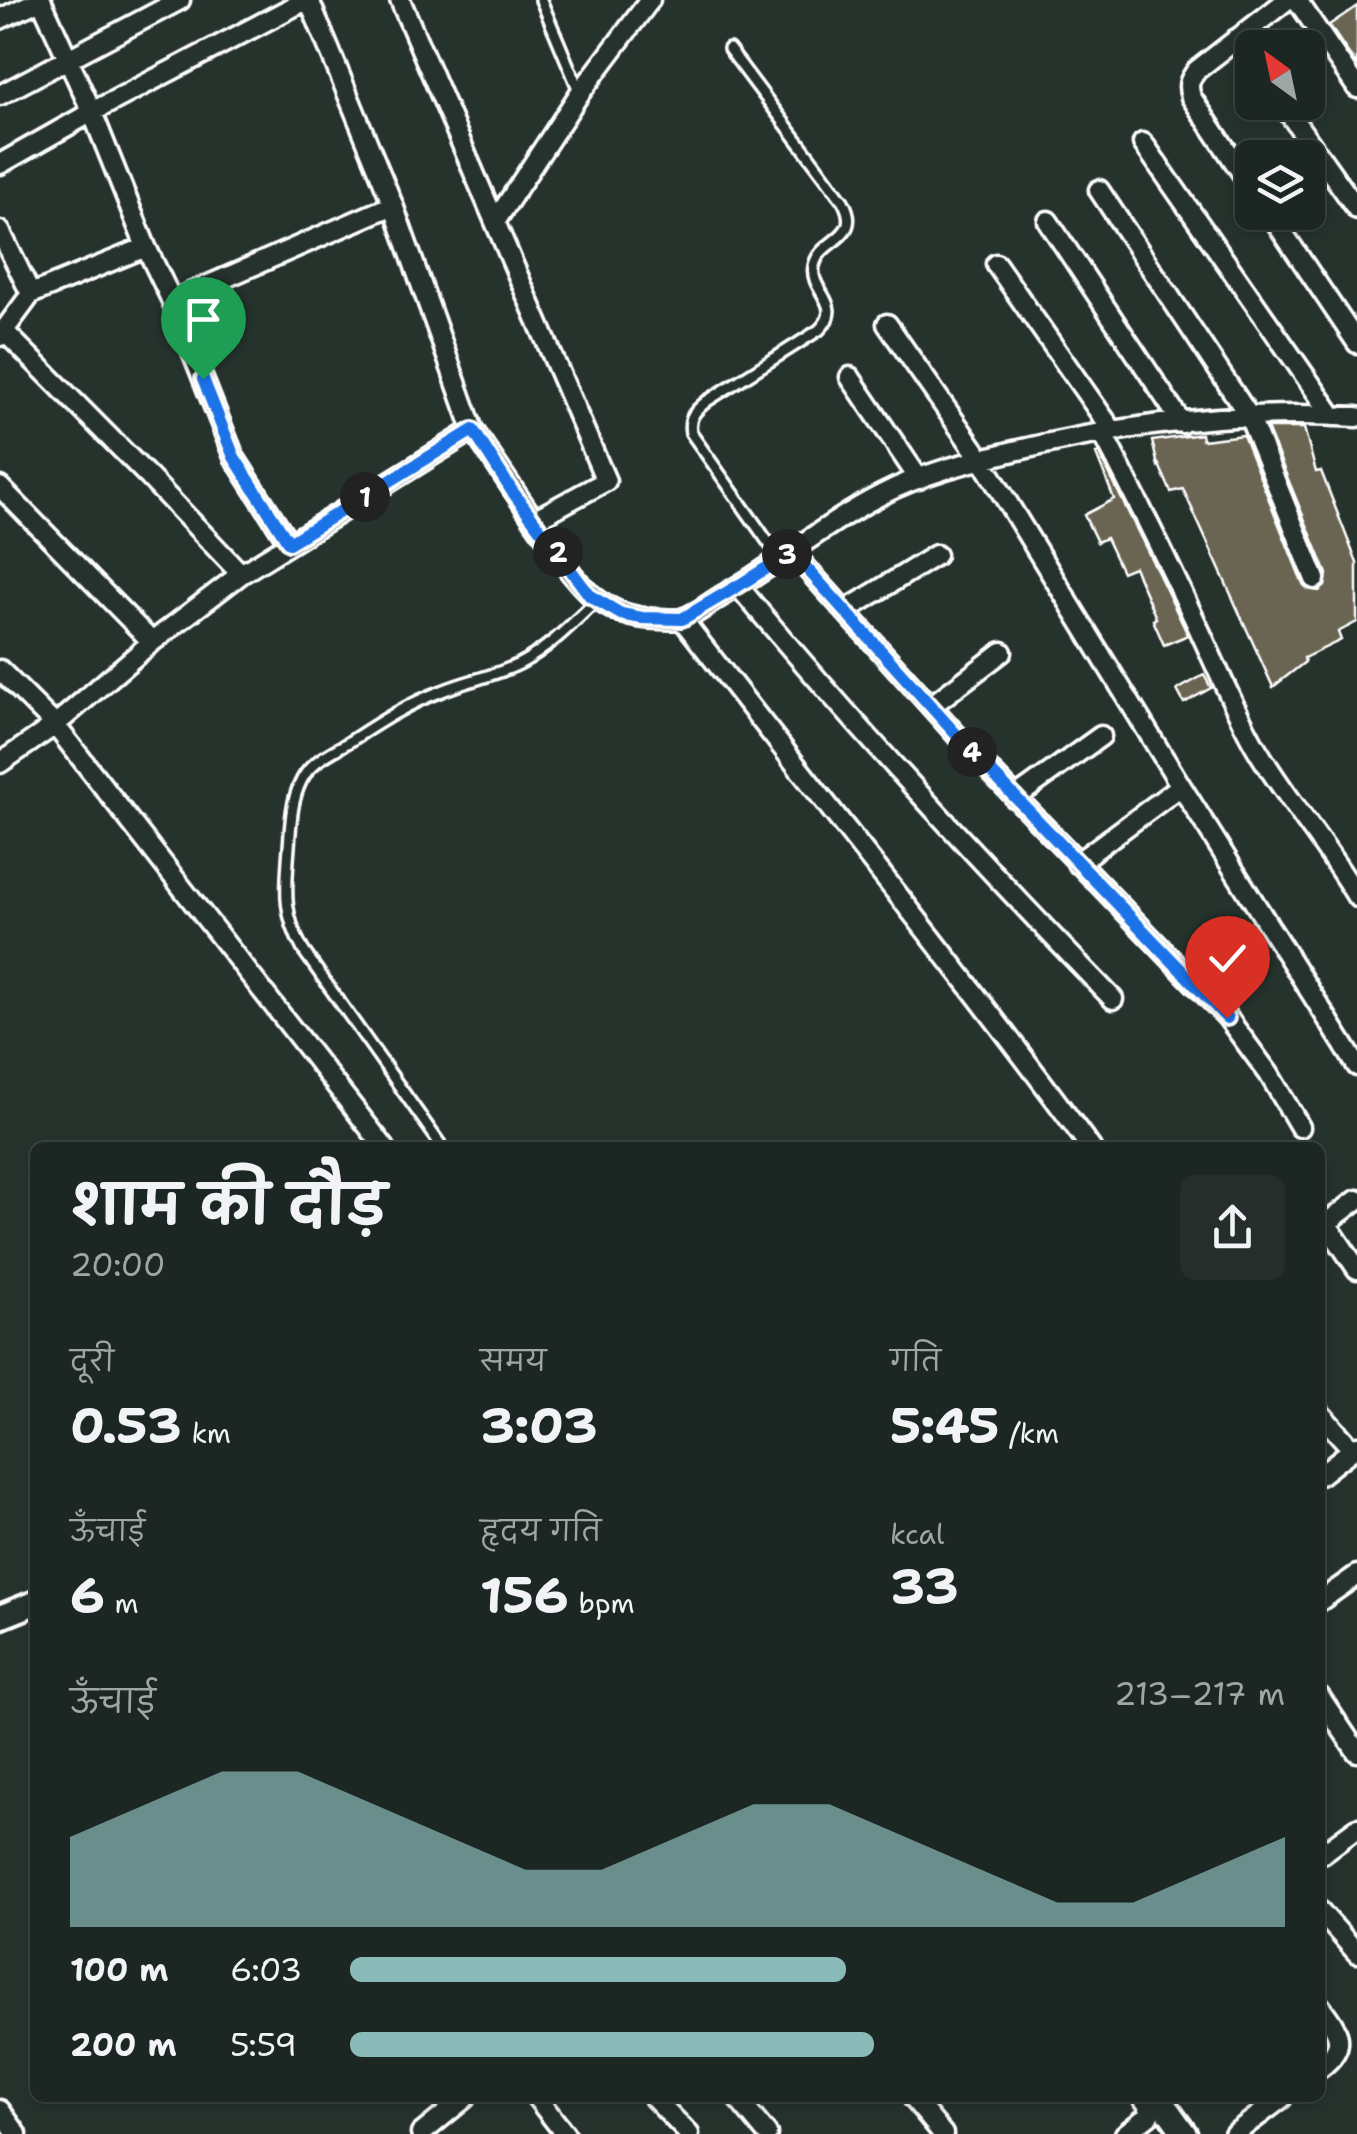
<!DOCTYPE html>
<html lang="hi">
<meta charset="utf-8">
<style>
:root{--surface:#1c2622;--page:#252e2a;--text:#f1f3f6;--muted:#a0a5a5;--line:#3a4340;--accent:#8bbbb9}
body{margin:0;font-family:"Shantell Sans","Playpen Sans Deva",sans-serif;background:var(--page);color:var(--text);height:100vh;display:flex;flex-direction:column;font-size:38px;white-space:nowrap}
*{box-sizing:border-box;margin:0}
p{font-size:32px;color:var(--muted)}
.icon{flex:none;width:55px;height:55px;fill:none;stroke:currentColor;stroke-width:2;stroke-linecap:round;stroke-linejoin:round}
.map{position:relative;flex:1;overflow:hidden}
.details{position:absolute;left:30px;top:1142px;width:1295px;height:960px;display:flex;flex-direction:column;background:var(--surface);border-radius:15px;box-shadow:0 5px 15px #0003,0 0 0 2px var(--line)}
.details>*{flex:none}
.needle{width:65px;rotate:327deg}
.controls{position:absolute;left:1235px;top:30px;display:grid;gap:20px}
.controls a{display:grid;place-items:center;width:90px;height:90px;border-radius:15px;background:var(--surface);box-shadow:0 5px 15px #0003,0 0 0 2px var(--line);font-size:50px}
.pin{position:absolute;display:grid;place-items:center;width:85px;height:85px;color:#fff;margin:-102px -42px;border-radius:50% 50% 50% 0;rotate:-45deg;box-shadow:0 0 10px #0007}
.pin .icon{rotate:45deg}
.km{position:absolute;width:50px;height:50px;margin:-25px;border-radius:50%;background:#222;color:#fff;font-size:28px;line-height:50px;text-align:center}
.round{display:grid;place-items:center;flex:none;width:105px;height:105px;border-radius:15px;background:var(--page)}
.headline{display:flex;align-items:center;justify-content:space-between;height:170px;padding:0 40px}
h1{font-size:55px;font-weight:700;line-height:75px}
.figures{display:grid;grid-template-columns:repeat(3,1fr);gap:15px;height:170px;padding:10px 40px}
.figures div{display:grid;align-content:center}
.figures b{font-size:50px;font-weight:700}
.figures small{font-size:28px;font-weight:400}
.figures p{font-size:28px}
.chart{height:280px;padding:20px 40px}
.chart p{display:flex;justify-content:space-between}
.chart svg{width:100%;height:180px;margin-top:10px;fill:var(--accent);opacity:.7}
ul{padding:0 40px;list-style:none;font-size:32px}
li{display:grid;grid-template-columns:160px 120px 1fr;align-items:center;height:75px}
li i{height:25px;border-radius:12px;background:var(--accent)}
.map>svg:first-child{display:block}
</style>
<div class="map">
<svg width="1357" height="2134" viewBox="0 0 1357 2134">
<rect width="100%" height="100%" fill="#26332d"/>
<filter id="ink" filterUnits="userSpaceOnUse"><feTurbulence type="fractalNoise" baseFrequency=".01" numOctaves="2"/><feDisplacementMap in="SourceGraphic" scale="20" xChannelSelector="R" yChannelSelector="G"/><feConvolveMatrix kernelMatrix="1 2 1 2 8 2 1 2 1" color-interpolation-filters="sRGB"/></filter>
<g filter="url(#ink)">
<path fill="#6b6553" stroke="#fff" stroke-width="2.5" d="M1357,6v60l-28,-41z
M1267,428h37l12,44 5,-1 36,92v59l-19,10 3,8 -37,18 1,4 -32,25 -90,-198 -12,3 -12,-27 -1,1 -6,-25 49,-7 1,6 41,-5 60,149 5,5 11,2 6,-5 2,-12z
M1099,453l48,97 41,85 -24,10 -11,-25 3,-2 -22,-51 -12,5 -16,-34 -9,4 -13,-27 30,-16 -18,-45z
M1204,675l7,13 -27,15 -7,-13z"/>
<g fill="none" stroke-linecap="round" stroke-linejoin="round">
<defs>
<path id="service" d="M541,0l39,93
M729,49l114,152c21,39 -23,36 -29,65 -5,26 32,38 5,64l-112,71c-12,10 -19,16 -16,32l89,126
M443,1148l-140,-198c-21,-38 -17,-61 -14,-103 2,-25 2,-53 17,-74 10,-14 28,-22 43,-31 29,-19 60,-39 93,-51 26,-11 54,-15 79,-28 28,-15 53,-41 76,-63"/>
<path id="minor" d="M41,0l51,112 54,135 26,54 62,156 55,86
M309,0l84,205 80,225 61,90 72,-39 -206,-481
M1297,0l60,88
M0,19l40,-19
M1236,39l16,23
M0,95l180,-95
M1281,102l76,107
M1143,143l190,273
M0,164l92,-52 214,-112
M1252,188l-61,-91c-4,-12 -2,-17 6,-27l90,-70
M1099,190l150,226 66,163
M1269,212l88,131
M1048,221l134,202
M495,222l85,-129 70,-93
M0,231l31,63
M996,264l116,166
M172,301l221,-96
M887,324l94,135 200,327 176,280
M4,331l146,147 91,96
M0,336l31,-42 115,-47
M850,377l69,102
M1102,432c31,60 61,119 89,180 21,44 39,89 63,132 31,54 72,100 103,153
M0,487l152,155
M534,520c36,49 55,98 124,99 7,0 16,1 23,0 13,-3 28,-15 39,-22 56,-31 104,-73 161,-102 40,-21 85,-32 129,-43 113,-27 231,-43 347,-35
M791,551l181,201 255,265 42,57 31,53
M739,587c118,142 245,279 374,412
M845,611l91,-56
M682,619c136,176 277,349 409,529
M0,670l55,55 97,-83 89,-68 232,-144
M931,706l71,-54
M0,763l55,-38 330,423
M1015,798l86,-62
M1077,863l104,-77
M1326,1223l31,46
M1320,1228l37,-28
M1320,1413l32,36
M1320,1475l37,-29
M1320,1601l37,-26
M1320,1697l37,55
M1320,1848l3,5 34,-25
M1320,1911l37,42
M1320,2006c19,25 29,40 0,62
M537,2098l28,36
M654,2098l35,36
M737,2098l30,36
M913,2098l30,36
M0,2110l17,24
M421,2134l44,-36
M1125,2134l24,-19 -1,-10 -5,-7
M1234,2134l48,-36"/>
<path id="tertiary" d="M0,1617l35,-14
M1159,2098l26,36"/>
</defs>
<use href="#service" stroke="#fff" stroke-width="16"/>
<use href="#minor" stroke="#fff" stroke-width="25"/>
<use href="#tertiary" stroke="#fff" stroke-width="30"/>
<use href="#service" stroke="#26332d" stroke-width="9"/>
<use href="#minor" stroke="#26332d" stroke-width="18"/>
<use href="#tertiary" stroke="#26332d" stroke-width="22"/>
</g>
</g>
<g fill="none" stroke-linecap="round" stroke-linejoin="round" filter="url(#ink)">
<defs>
<path id="route" d="M203,379l31,78 55,86 184,-113 39,61 78,105 31,18 21,4 40,1 56,-33 54,-34 180,200 255,266"/>
</defs>
<use href="#route" stroke="#fff" stroke-width="20"/>
<use href="#route" stroke="#1a73e8" stroke-width="12"/>
</g>
</svg>
<div class="controls">
<a><svg class="needle" viewBox="-14 -14 28 28"><path d="M0-13l5 13h-10z" fill="#e53935"/><path d="M0 13l5-13h-10z" fill="#a0a5a5"/></svg></a>
<a><svg class="icon" aria-label="layers" viewBox="0 0 24 24"><path d="M12 4l9 5-9 5-9-5zM3 14l9 5 9-5"/></svg></a>
</div>
<div class="pin" style="left:203px;top:379px;background:#1e9e55"><svg class="icon" aria-label="arrive" viewBox="0 0 24 24"><path d="M6 21V4h12l-3 4 3 4H6"/></svg></div>
<div class="pin" style="left:1227px;top:1018px;background:#d93025"><svg class="icon" aria-label="check" viewBox="0 0 24 24"><path d="M5 12l5 5 9-10"/></svg></div>
<b class="km" style="left:365px;top:497px">1</b>
<b class="km" style="left:558px;top:552px">2</b>
<b class="km" style="left:787px;top:554px">3</b>
<b class="km" style="left:972px;top:752px">4</b>
<section class="details">
<div class="headline"><div><h1>शाम की दौड़</h1><p>20:00</p></div><a class="round"><svg class="icon" aria-label="share" viewBox="0 0 24 24"><path d="M12 15V3M7 8l5-5 5 5M5 13v7h14v-7"/></svg></a></div>
<div class="figures">
<div><p>दूरी</p><b>0.53<small> km</small></b></div>
<div><p>समय</p><b>3:03</b></div>
<div><p>गति</p><b>5:45<small> /km</small></b></div>
</div>
<div class="figures">
<div><p>ऊँचाई</p><b>6<small> m</small></b></div>
<div><p>हृदय गति</p><b>156<small> bpm</small></b></div>
<div><p>kcal</p><b>33</b></div>
</div>
<div class="chart"><p><span>ऊँचाई</span>213–217 m</p>
<svg viewBox="0 0 160 44" preserveAspectRatio="none"><path d="M0 44V22L10 14L20 6L30 6L40 14L50 22L60 30L70 30L80 22L90 14L100 14L110 22L120 30L130 38L140 38L150 30L160 22V44z"/></svg>
</div>
<ul>
<li><b>100 m</b>6:03<i style="width:53%"></i></li>
<li><b>200 m</b>5:59<i style="width:56%"></i></li>
</ul>
</section>
</div>
